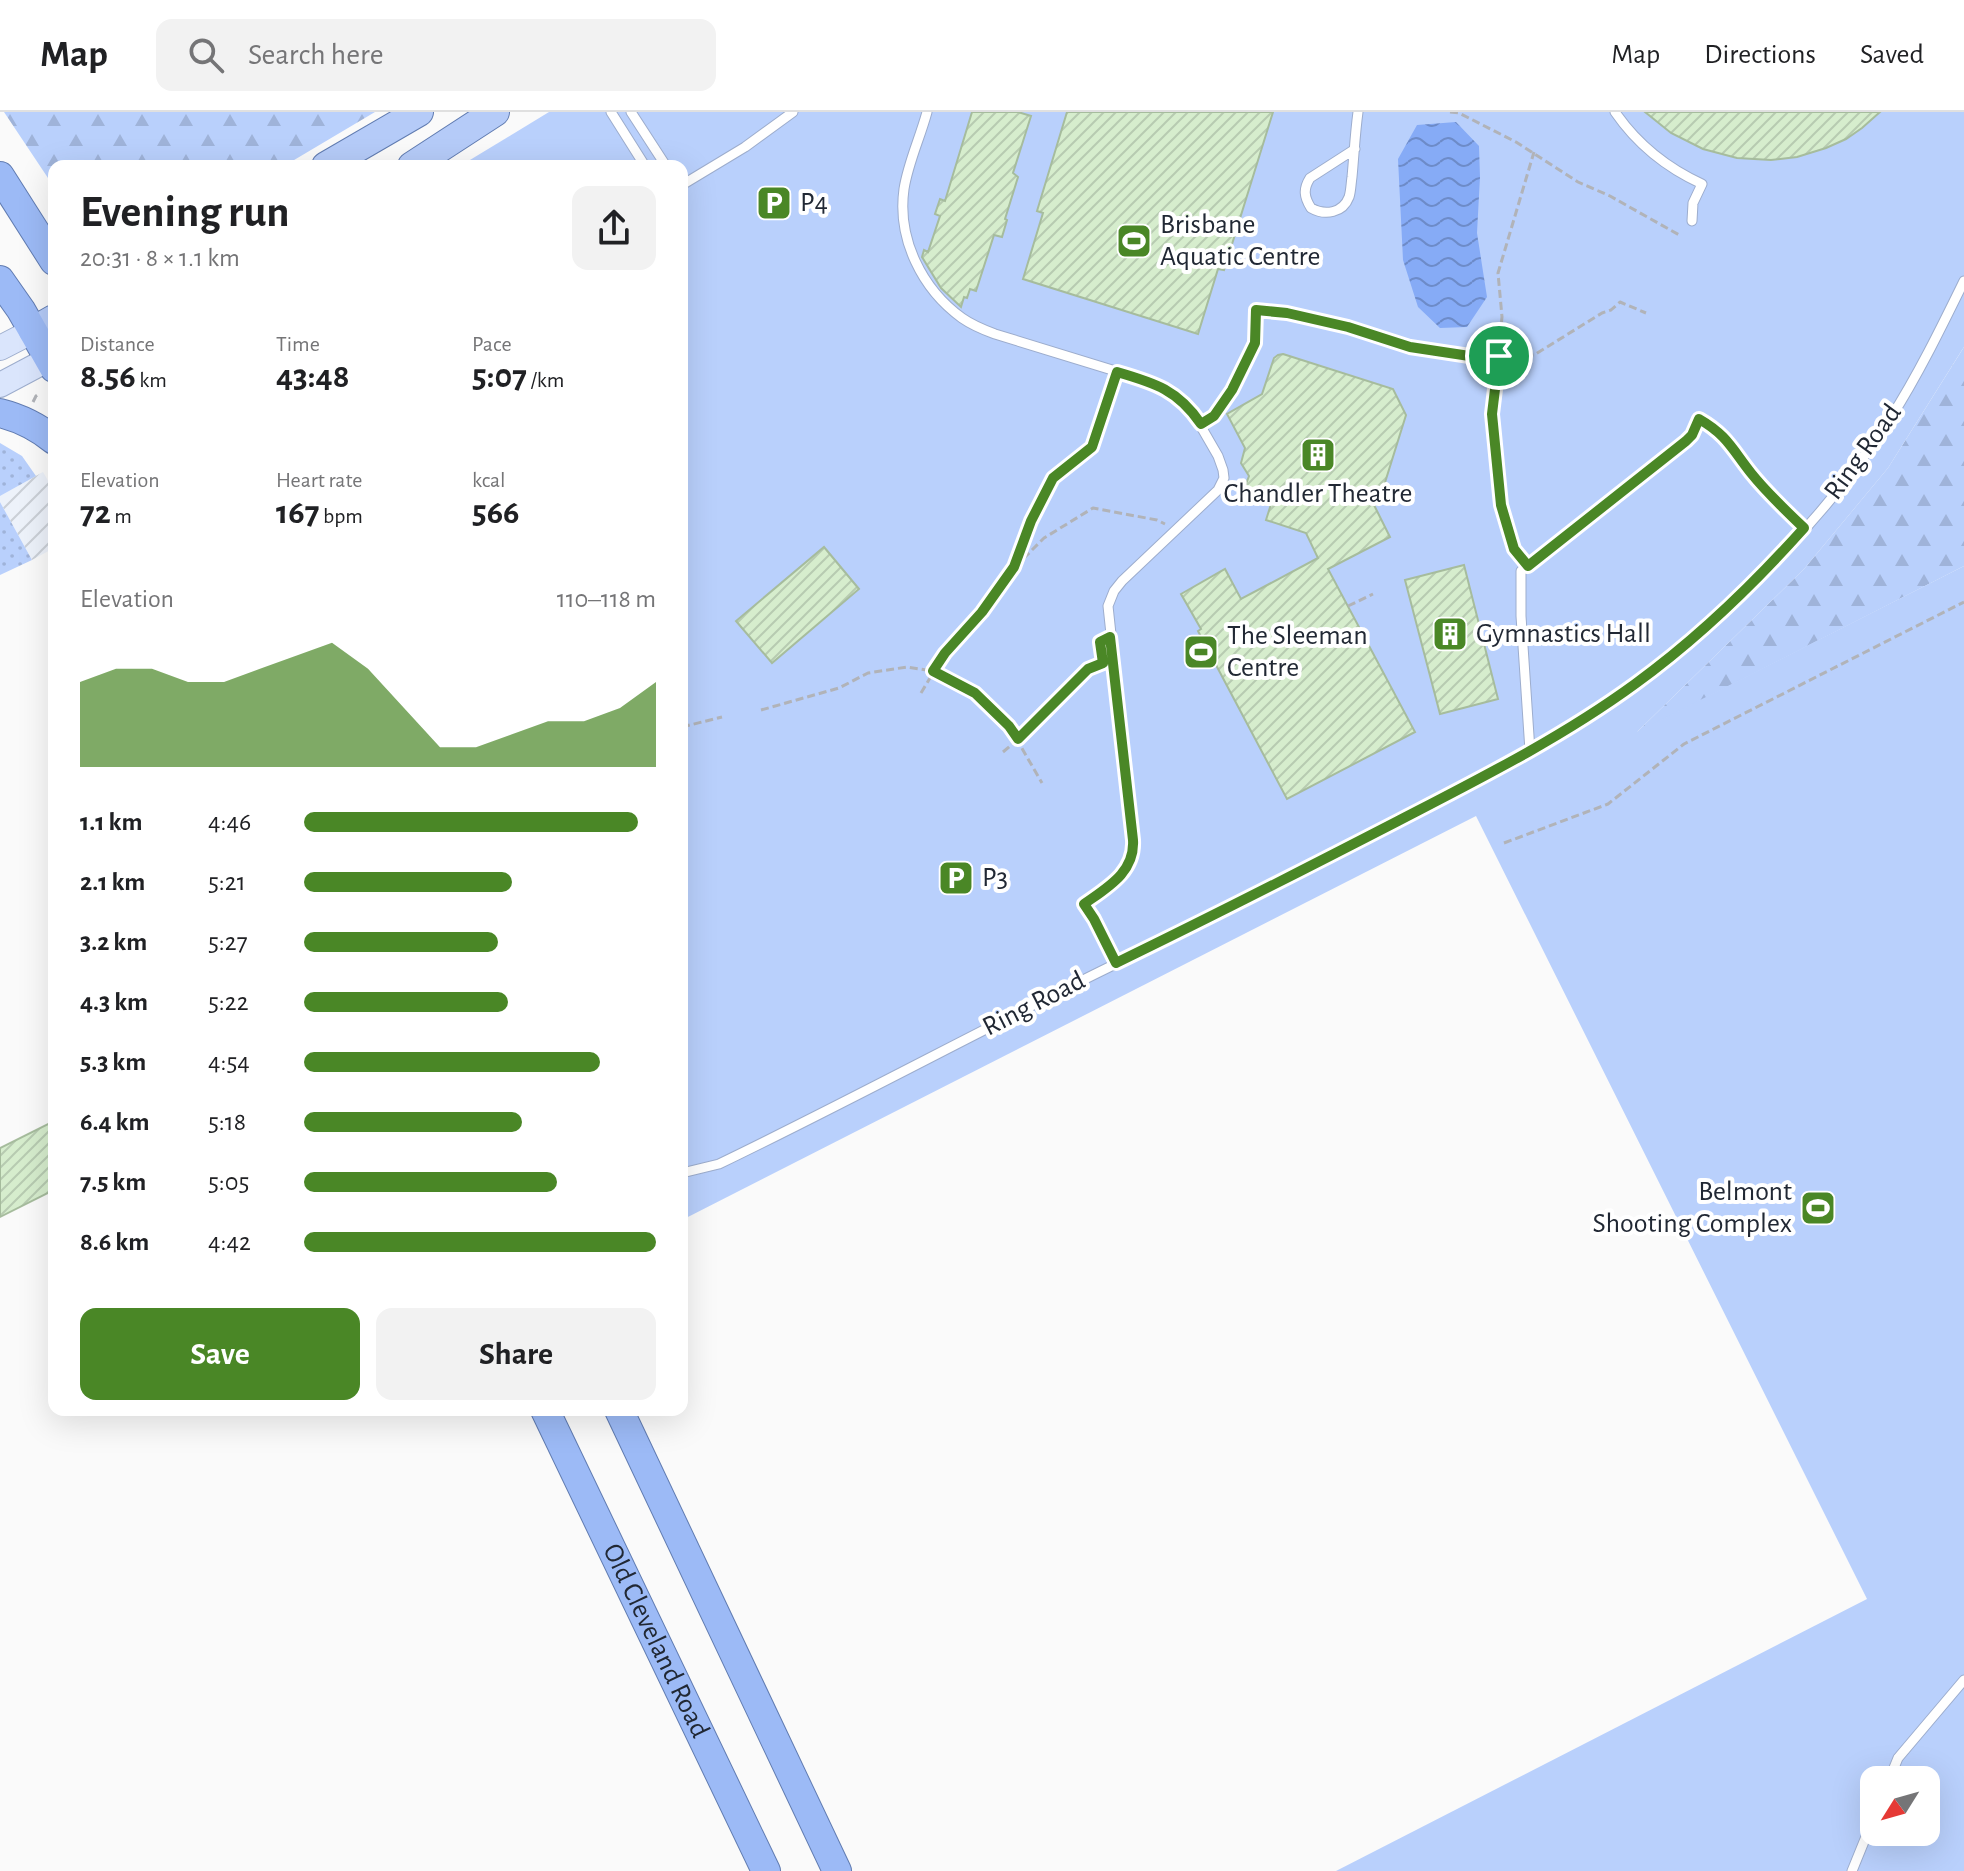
<!DOCTYPE html>
<meta charset="utf-8">
<style>
:root{--surface:#fff;--page:#f2f2f2;--text:#202124;--muted:#757577;--line:#e0e0e0;--accent:#4a8726}
body{margin:0;font-family:"Alegreya Sans",sans-serif;background:var(--page);color:var(--text);height:100vh;display:flex;flex-direction:column;font-size:30px;white-space:nowrap}
*{box-sizing:border-box;margin:0}
p{font-size:26px;color:var(--muted)}
.icon{flex:none;width:44px;height:44px;fill:none;stroke:currentColor;stroke-width:2;stroke-linecap:round;stroke-linejoin:round}
.map{position:relative;flex:1;overflow:hidden}
.panel{position:absolute;left:48px;top:48px;width:640px;height:1256px;display:flex;flex-direction:column;background:var(--surface);border-radius:16px;box-shadow:0 8px 32px #0002}
.panel>*{flex:none}
.needle{width:52px;rotate:233deg}
.controls{position:absolute;left:1860px;top:1654px;display:grid;gap:16px}
.controls a{display:grid;place-items:center;width:80px;height:80px;border-radius:16px;background:var(--surface);box-shadow:0 8px 32px #0002;font-size:40px}
.pin{position:absolute;display:grid;place-items:center;width:68px;height:68px;color:#fff;margin:-34px;border:4px solid #fff;border-radius:50%;box-shadow:0 2px 8px #0007}
.round{display:grid;place-items:center;flex:none;width:84px;height:84px;border-radius:16px;background:var(--page)}
.summary{display:flex;align-items:center;justify-content:space-between;height:136px;padding:0 32px}
h1{font-size:44px;font-weight:700;line-height:60px}
.metrics{display:grid;grid-template-columns:repeat(3,1fr);gap:12px;height:136px;padding:8px 32px}
.metrics div{display:grid;align-content:center}
.metrics b{font-size:34px;font-weight:700}
.metrics small{font-size:22px;font-weight:400}
.metrics p{font-size:22px}
.chart{height:224px;padding:16px 32px}
.chart p{display:flex;justify-content:space-between}
.chart svg{width:100%;height:144px;margin-top:8px;fill:var(--accent);opacity:.7}
.action{display:flex;gap:16px;margin-top:auto;padding:16px 32px}
.action a{flex:1;height:92px;border-radius:16px;background:var(--accent);color:#fff;font-size:32px;font-weight:700;line-height:92px;text-align:center}
.action a+a{background:var(--page);color:var(--text)}
ul{padding:0 32px;list-style:none;font-size:26px}
li{display:grid;grid-template-columns:128px 96px 1fr;align-items:center;height:60px}
li i{height:20px;border-radius:10px;background:var(--accent)}
header{display:flex;align-items:center;gap:48px;box-sizing:border-box;height:112px;padding:0 40px;background:var(--surface);border-bottom:2px solid var(--line)}
header strong{font-size:38px}
nav{display:flex;gap:44px;margin-inline-start:auto;font-size:28px}
.search{width:560px;height:72px;background:var(--page);display:flex;align-items:center;gap:20px;box-sizing:border-box;padding:0 28px;border-radius:16px;color:var(--muted);font-size:30px}
.map>svg:first-child{display:block}
</style>
<header>
<strong>Map</strong>
<div class="search"><svg class="icon" aria-label="search" viewBox="0 0 24 24"><circle cx="10" cy="10" r="6"/><path d="M15 15l6 6"/></svg>Search here</div>
<nav><a>Map</a><a>Directions</a><a>Saved</a></nav>
</header>
<div class="map">
<svg width="1964" height="1759" viewBox="0 0 1964 1759">
<defs>
<pattern id="industrial-furrows" width="10" height="10" patternUnits="userSpaceOnUse" patternTransform="scale(2)"><rect width="10" height="10" fill="#edf2fa"/><path d="M-1 1l2-2M0 10L10 0M9 11l2-2" fill="none" stroke="#cbd0d7"/></pattern>
<pattern id="green-dots" width="8" height="8" patternUnits="userSpaceOnUse" patternTransform="scale(2)"><rect width="8" height="8" fill="#b9d0fc"/><path d="M2 2h.1M6 6h.1" fill="none" stroke="#9fb3d9" stroke-width="1.8" stroke-linecap="round"/></pattern>
<pattern id="forest-firs" width="22" height="20" patternUnits="userSpaceOnUse" patternTransform="scale(2)"><rect width="22" height="20" fill="#b9d0fc"/><path d="M5 1l3.5 6h-7zM16 11l3.5 6h-7z" fill="#9fb3d9"/></pattern>
<pattern id="water-waves" width="16" height="10" patternUnits="userSpaceOnUse" patternTransform="scale(2)"><rect width="16" height="10" fill="#86abf6"/><path d="M0 5q4-4 8 0t8 0" fill="none" stroke="#6d8bc8"/></pattern>
<pattern id="building-hatch" width="6" height="6" patternUnits="userSpaceOnUse" patternTransform="scale(2)"><rect width="6" height="6" fill="#d6edcd"/><path d="M-1 1l2-2M0 6l6-6M5 7l2-2" fill="none" stroke="#b7cbb1"/></pattern>
</defs>
<rect width="100%" height="100%" fill="#fafafa"/>
<path fill="url(#industrial-furrows)" d="M43,360l11,19v57l-22,12 -32,-58v-6z"/>
<path fill="url(#green-dots)" d="M0,331l22,13 14,20 -36,20z
M0,390l32,58 -32,15z"/>
<path fill="url(#forest-firs)" d="M4,0h371l-91,54h-230v21z
M1964,235v219l-329,168 169,-165 84,-101z"/>
<path fill="#b9d0fc" fill-rule="evenodd" d="M549,0h1415v235l-2,3 -74,118 -84,101 -167,163 327,-166v1305h-628l531,-272 -391,-783 -794,404v-1054h-222zM1874,1668h52v52h-52z"/>
<path fill="url(#water-waves)" d="M1456,10l23,24 1,31 -3,56 10,64 -20,30 -27,1 -22,-21 -15,-47 -5,-101 19,-34z"/>
<path fill="url(#building-hatch)" stroke="#a6bc9d" stroke-width="2" d="M972,0h46l13,4 -18,57 5,4 -13,42 2,1 -5,17 -8,-2 -18,56 -6,-2 -3,9 -3,-1 -3,10 -20,-19 -19,-31 2,-7 4,2 12,-36 -5,-2 5,-15 5,2z
M1067,0h206l-49,158 -6,-1 -20,65 -175,-55 20,-66 -6,-2z
M1645,0h235l-18,16 -16,11 -20,9 -29,9 -26,3 -34,-2 -34,-9 -32,-16z
M1283,242l110,35 13,26 -24,77 -11,7 19,38 -62,32 87,163 -128,67 -89,-168 3,-2 -20,-35 44,-25 16,30 77,-41 -12,-25 -40,-13 6,-19 -29,-9 6,-16 -8,-13 4,-15 -18,-34 35,-20 12,-36 4,-3z
M824,435l35,42 -87,74 -36,-42z
M1464,453l34,134 -58,15 -35,-134z
M54,1009v69l-54,27v-69z"/>
<g fill="none" stroke-linecap="round" stroke-linejoin="round">
<defs>
<path id="service" d="M611,0l34,54
M631,0l35,54
M927,0c-7,26 -19,51 -23,77 -7,50 18,100 58,129 10,7 22,12 33,16l153,47 24,12 20,18 26,45 5,14 1,8 -6,12 -96,91 -8,10 -6,15 26,243c-3,25 -31,41 -50,55l10,15 22,44
M1615,0c22,32 52,56 87,72l-9,19 -1,18
M1355,37l-45,29c-7,11 -6,19 1,30 14,8 32,5 38,-11 2,-6 2,-14 3,-20 2,-21 3,-43 6,-65
M682,73l63,-38 48,-35
M1530,639l-9,-135v-45l45,-37 120,-93 6,-6 7,-16c27,16 33,30 52,54 16,20 35,38 53,55
M682,1061l37,-9c139,-67 274,-141 413,-208 82,-40 164,-82 245,-124 88,-46 178,-90 258,-148 94,-68 192,-168 255,-265 28,-44 51,-91 74,-138
M1889,1668l9,-22 66,-78
M1852,1759l22,-54"/>
<path id="secondary" d="M0,236l33,-17
M0,273l49,-26"/>
<path id="primary" d="M326,54l93,-54
M412,54l83,-54
M33,219l21,-12"/>
<g id="trunk">
<path d="M0,64l54,85"/>
<path d="M0,168l21,30 33,58"/>
<path d="M0,301c20,5 38,14 54,27"/>
<path id="s1" d="M545,1298l221,461"/>
<path d="M619,1298l218,461"/>
</g>
</defs>
<use href="#service" stroke="#9dadcd" stroke-width="11"/>
<use href="#secondary" stroke="#9dadcd" stroke-width="26"/>
<use href="#primary" stroke="#617cb1" stroke-width="30"/>
<use href="#trunk" stroke="#617cb1" stroke-width="30"/>
<path stroke="#b1b3b8" stroke-width="3" stroke-dasharray="8 4" stroke-linecap="butt" d="M1450,0l9,1 57,29 62,40 32,14 71,40
M33,290l3,-6 4,-3
M1210,306l22,-28 23,-47 1,-33 31,3 61,14 62,20 66,10 58,-2 68,-42 9,-3 9,-8 26,11
M1520,445l-6,-8 -13,-44 -9,-91 10,-97 -4,-44 36,-121
M1015,455l29,-29 49,-30 64,12 8,4
M1348,494l25,-12
M921,581l24,-40 37,-41 32,-45 17,-46 22,-43 39,-31 22,-64
M761,598l78,-22 29,-15 39,-6 26,4 42,22 34,33 33,57
M682,615l40,-10
M1003,640l19,-16 66,-67 13,-5
M1504,731l104,-39 76,-60 280,-142"/>
<use href="#service" stroke="#fff" stroke-width="9"/>
<use href="#secondary" stroke="#dae5fc" stroke-width="24"/>
<use href="#primary" stroke="#b5cbf8" stroke-width="28"/>
<use href="#trunk" stroke="#9cbaf6" stroke-width="28"/>
</g>
<g fill="none" stroke-linecap="round" stroke-linejoin="round">
<defs>
<path id="route" d="M1256,198l31,3 61,14 62,20 66,10 23,-1 -7,58 9,91 13,44 14,17 158,-125 6,-6 7,-16c28,16 33,30 52,54 16,20 35,38 53,55 -51,57 -107,111 -169,156 -74,54 -156,95 -237,137 -93,48 -187,96 -282,142l-22,-44 -10,-15c24,-17 51,-32 49,-64l-23,-203 -10,5 3,21 -15,6 -70,70 -9,-13 -34,-33 -42,-22 12,-18 37,-41 32,-45 17,-46 22,-43 39,-31 25,-75c38,11 61,18 84,52l13,-8 18,-26 23,-47z"/>
</defs>
<use href="#route" stroke="#fff" stroke-width="16"/>
<use href="#route" stroke="#4a8726" stroke-width="10"/>
</g>
<defs>
<symbol id="parking-square" viewBox="-11 -11 22 22"><rect x="-9" y="-9" width="18" height="18" rx="4" fill="#4a8726" stroke="#fff"/><path d="M-3.5-5.5H1a3.5 3.5 0 0 1 0 7H-1V5.5H-3.5ZM-1-3.4V-.6H.8a1.4 1.4 0 0 0 0-2.8Z" fill="#fff"/></symbol>
<symbol id="stadium-square" viewBox="-11 -11 22 22"><rect x="-9" y="-9" width="18" height="18" rx="4" fill="#4a8726" stroke="#fff"/><path d="M0-5a6.5 5 0 1 0 0 10a6.5 5 0 1 0 0-10ZM-3.5-1.8h7v3.6h-7Z" fill="#fff"/></symbol>
<symbol id="building-square" viewBox="-11 -11 22 22"><rect x="-9" y="-9" width="18" height="18" rx="4" fill="#4a8726" stroke="#fff"/><path d="M-4-6H4V6H1V3H-1V6H-4ZM-2.5-4.3h1.7v1.8h-1.7ZM.8-4.3h1.7v1.8H.8ZM-2.5-1h1.7V.8h-1.7ZM.8-1h1.7V.8H.8Z" fill="#fff"/></symbol>
</defs>
<g fill-rule="evenodd">
<use href="#parking-square" x="754" y="71" width="40" height="40"/>
<use href="#stadium-square" x="1114" y="109" width="40" height="40"/>
<use href="#building-square" x="1298" y="323" width="40" height="40"/>
<use href="#building-square" x="1430" y="502" width="40" height="40"/>
<use href="#stadium-square" x="1181" y="520" width="40" height="40"/>
<use href="#parking-square" x="936" y="746" width="40" height="40"/>
<use href="#stadium-square" x="1798" y="1076" width="40" height="40"/>
</g>
<g text-anchor="middle" dominant-baseline="central" stroke-width="8" stroke-linejoin="round" paint-order="stroke">
<g font-size="28" fill="#212834" stroke="#fff" text-anchor="start">
<text x="800" y="91">P4</text>
<text x="1160" y="113">Brisbane<tspan x="1160" dy="32">Aquatic Centre</tspan></text>
<text x="1318" y="382" text-anchor="middle">Chandler Theatre</text>
<text x="1476" y="522">Gymnastics Hall</text>
<text x="1227" y="524">The Sleeman<tspan x="1227" dy="32">Centre</tspan></text>
<text x="982" y="766">P3</text>
<text x="1792" y="1080" text-anchor="end">Belmont<tspan x="1792" dy="32">Shooting Complex</tspan></text>
</g>
<g font-size="28" fill="#212834" stroke="#fff">
<text transform="translate(1863 340) rotate(-54)">Ring Road</text>
<text transform="translate(1034 892) rotate(-27)">Ring Road</text>
<text stroke="none"><textPath href="#s1" startOffset="256">Old Cleveland Road</textPath></text>
</g>
</g>
</svg>
<div class="controls">
<a><svg class="needle" viewBox="-14 -14 28 28"><path d="M0-13l5 13h-10z" fill="#e53935"/><path d="M0 13l5-13h-10z" fill="#757577"/></svg></a>
</div>
<div class="pin" style="left:1499px;top:244px;background:#1e9e55"><svg class="icon" aria-label="arrive" viewBox="0 0 24 24"><path d="M6 21V4h12l-3 4 3 4H6"/></svg></div>
<section class="panel">
<div class="summary"><div><h1>Evening run</h1><p>20:31 · 8 × 1.1 km</p></div><a class="round"><svg class="icon" aria-label="share" viewBox="0 0 24 24"><path d="M12 15V3M7 8l5-5 5 5M5 13v7h14v-7"/></svg></a></div>
<div class="metrics">
<div><p>Distance</p><b>8.56<small> km</small></b></div>
<div><p>Time</p><b>43:48</b></div>
<div><p>Pace</p><b>5:07<small> /km</small></b></div>
</div>
<div class="metrics">
<div><p>Elevation</p><b>72<small> m</small></b></div>
<div><p>Heart rate</p><b>167<small> bpm</small></b></div>
<div><p>kcal</p><b>566</b></div>
</div>
<div class="chart"><p><span>Elevation</span>110–118 m</p>
<svg viewBox="0 0 160 44" preserveAspectRatio="none"><path d="M0 44V18L10 14L20 14L30 18L40 18L50 14L60 10L70 6L80 14L90 26L100 38L110 38L120 34L130 30L140 30L150 26L160 18V44z"/></svg>
</div>
<ul>
<li><b>1.1 km</b>4:46<i style="width:95%"></i></li>
<li><b>2.1 km</b>5:21<i style="width:59%"></i></li>
<li><b>3.2 km</b>5:27<i style="width:55%"></i></li>
<li><b>4.3 km</b>5:22<i style="width:58%"></i></li>
<li><b>5.3 km</b>4:54<i style="width:84%"></i></li>
<li><b>6.4 km</b>5:18<i style="width:62%"></i></li>
<li><b>7.5 km</b>5:05<i style="width:72%"></i></li>
<li><b>8.6 km</b>4:42<i style="width:100%"></i></li>
</ul>
<div class="action"><a>Save</a><a>Share</a></div>
</section>
</div>
